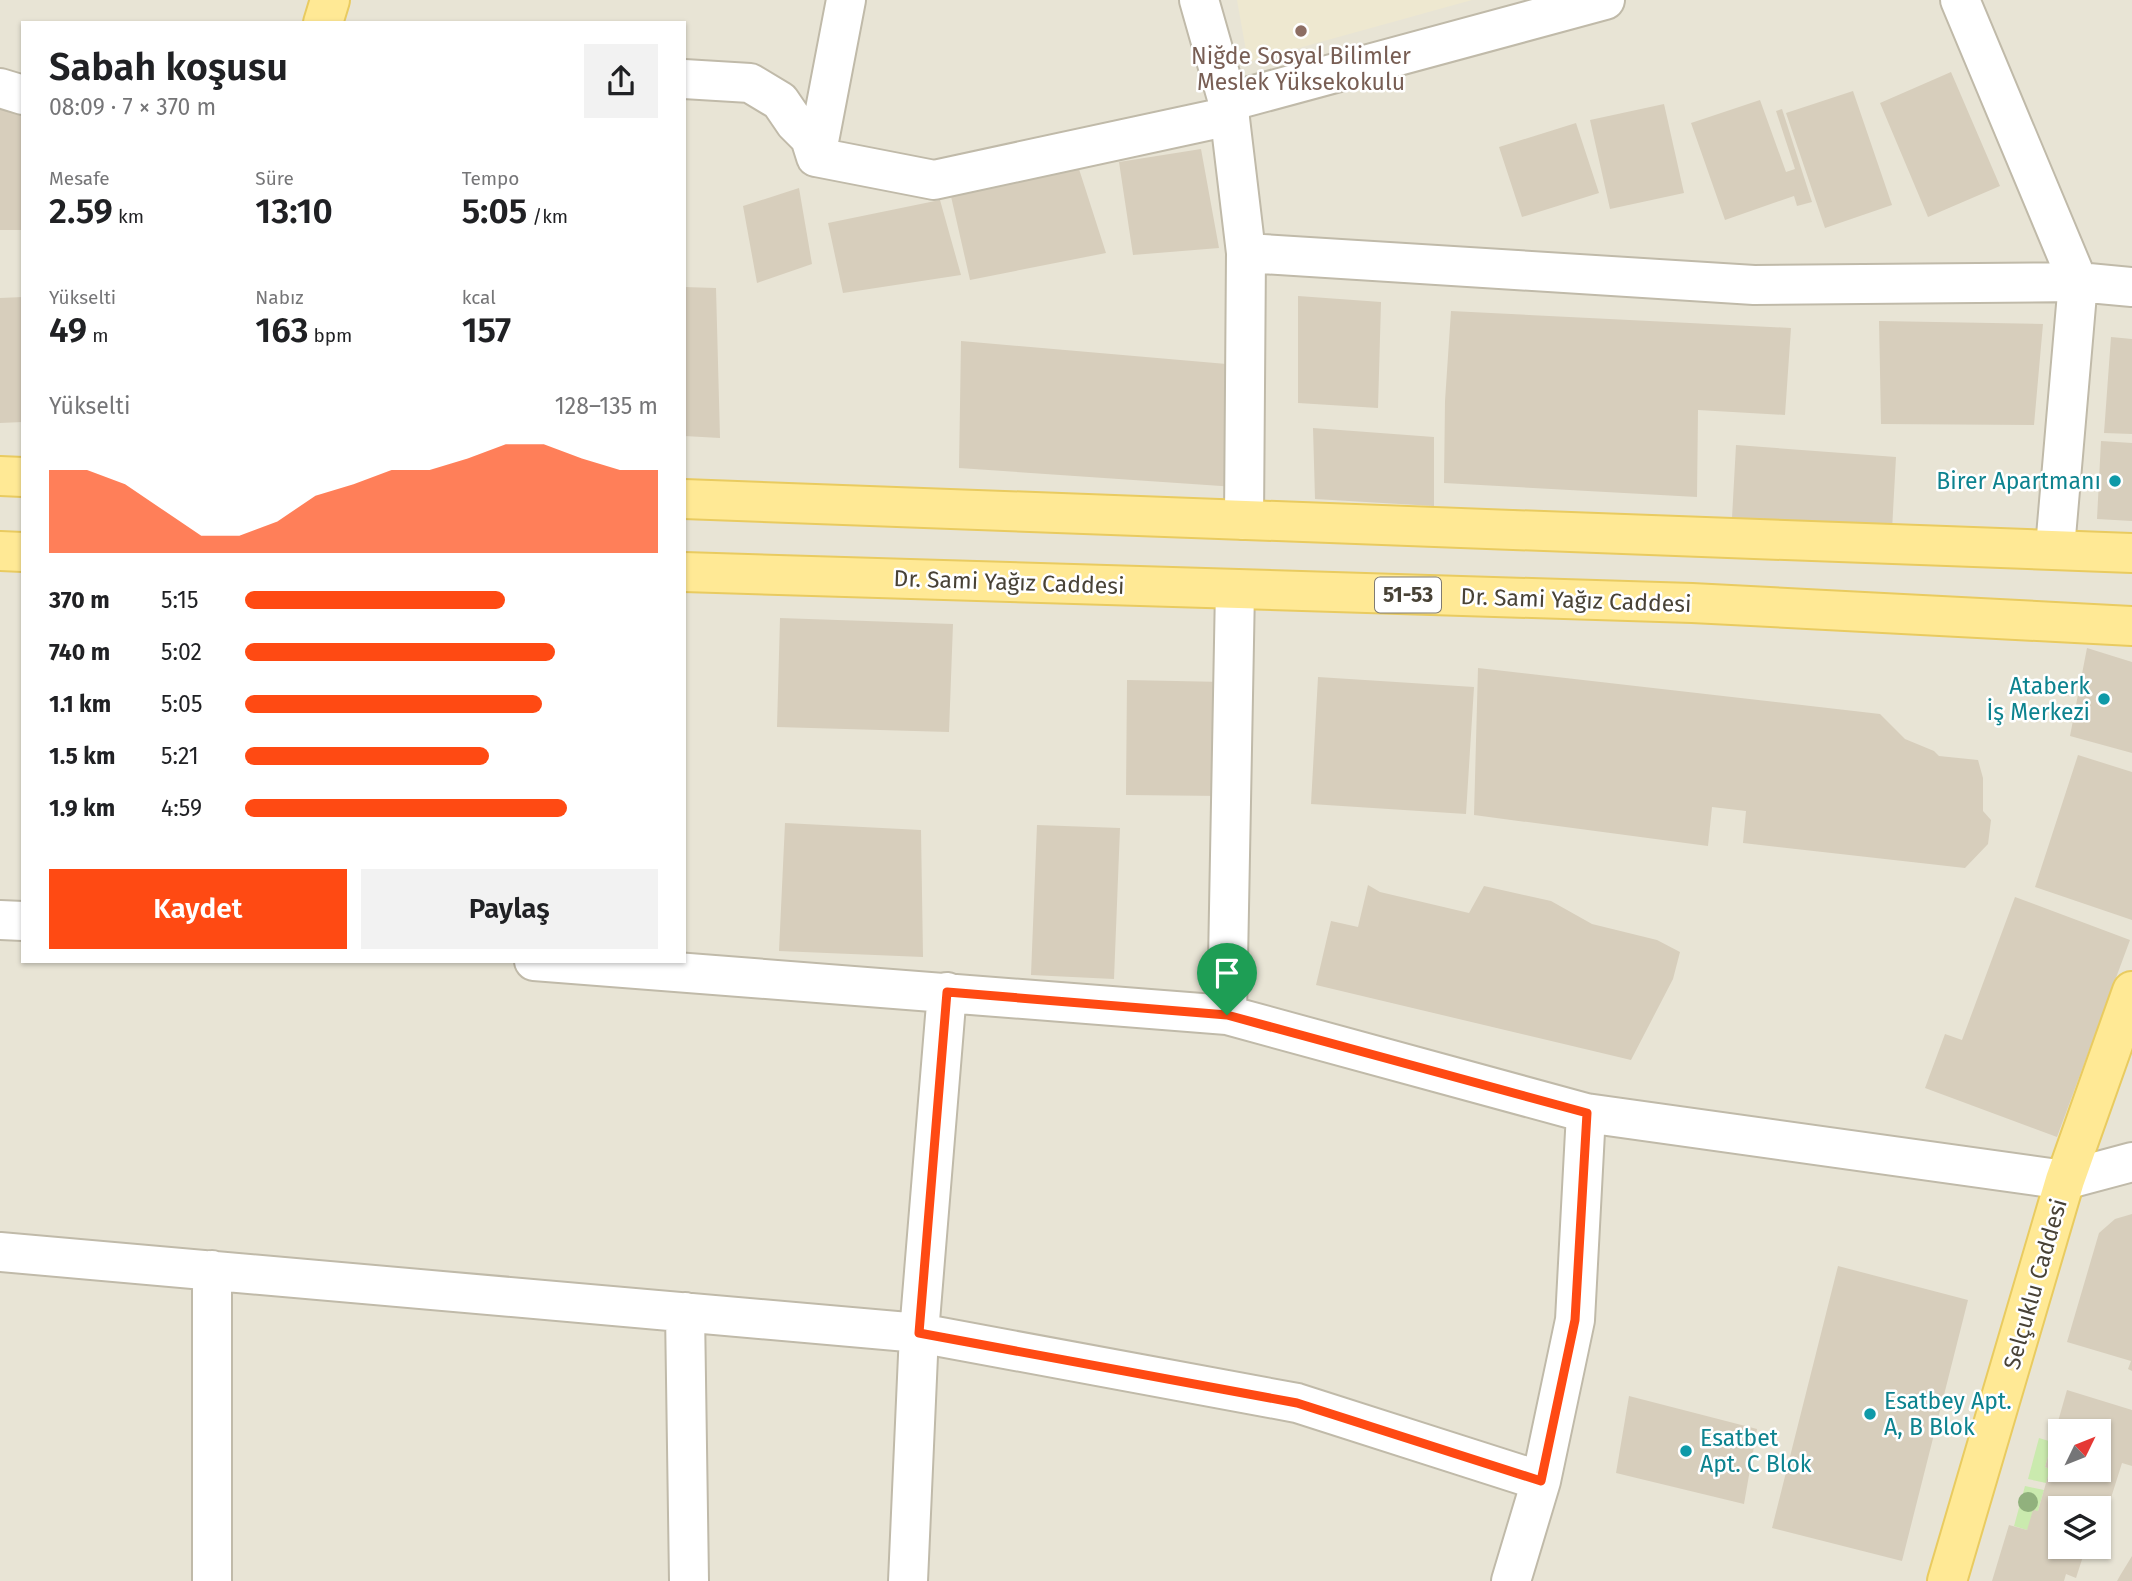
<!DOCTYPE html>
<html lang="tr">
<meta charset="utf-8">
<style>
:root{--surface:#fff;--page:#f2f2f2;--text:#202124;--muted:#757577;--accent:#ff4a13}
body{margin:0;font-family:"Fira Sans",sans-serif;background:var(--page);color:var(--text);height:100vh;display:flex;flex-direction:column;font-size:26px;white-space:nowrap}
*{box-sizing:border-box;margin:0}
p{font-size:23px;color:var(--muted)}
.icon{flex:none;width:38px;height:38px;fill:none;stroke:currentColor;stroke-width:2;stroke-linecap:round;stroke-linejoin:round}
.map{position:relative;flex:1;overflow:hidden}
.side{position:absolute;left:21px;top:21px;width:665px;height:942px;display:flex;flex-direction:column;background:var(--surface);border-radius:0px;box-shadow:0 2px 5px #0004}
.side>*{flex:none}
.needle{width:46px;rotate:47deg}
.controls{position:absolute;left:2048px;top:1419px;display:grid;gap:14px}
.controls a{display:grid;place-items:center;width:63px;height:63px;border-radius:0px;background:var(--surface);box-shadow:0 2px 5px #0004;font-size:35px}
.pin{position:absolute;display:grid;place-items:center;width:60px;height:60px;color:#fff;margin:-72px -30px;border-radius:50% 50% 50% 0;rotate:-45deg;box-shadow:0 0 7px #0007}
.pin .icon{rotate:45deg}
.round{display:grid;place-items:center;flex:none;width:74px;height:74px;border-radius:0px;background:var(--page)}
.overview{display:flex;align-items:center;justify-content:space-between;height:119px;padding:0 28px}
h1{font-size:38px;font-weight:600;line-height:52px}
.figures{display:grid;grid-template-columns:repeat(3,1fr);gap:10px;height:119px;padding:7px 28px}
.figures div{display:grid;align-content:center}
.figures b{font-size:35px;font-weight:600}
.figures small{font-size:19px;font-weight:400}
.figures p{font-size:19px}
.chart{height:196px;padding:14px 28px}
.chart p{display:flex;justify-content:space-between}
.chart svg{width:100%;height:126px;margin-top:7px;fill:var(--accent);opacity:.7}
.cta{display:flex;gap:14px;margin-top:auto;padding:14px 28px}
.cta a{flex:1;height:80px;border-radius:0px;background:var(--accent);color:#fff;font-size:28px;font-weight:600;line-height:80px;text-align:center}
.cta a+a{background:var(--page);color:var(--text)}
ul{padding:0 28px;list-style:none;font-size:23px}
li{display:grid;grid-template-columns:112px 84px 1fr;align-items:center;height:52px}
li i{height:18px;border-radius:9px;background:var(--accent)}
.map>svg:first-child{display:block}
</style>
<div class="map">
<svg width="2132" height="1581" viewBox="0 0 2132 1581">
<rect width="100%" height="100%" fill="#f4f1e7"/>
<path fill="#e8e4d5" fill-rule="evenodd" d="M0,0h2132v1581h-2132zM23,23h661v938h-661zM2060,1432h38v38h-38zM2060,1508h38v39h-38z"/>
<path fill="#eee8d0" d="M1237,0h235l-224,62z"/>
<path fill="#caeaae" d="M2039,1438l13,4 -7,25 5,2 -4,14 -18,-4z
M2025,1486l19,4 -6,21 -11,19 -13,-4z"/>
<path fill="#d7cebc" fill-rule="evenodd" d="M1951,72l49,114 -72,31 -48,-114z
M1853,91l39,114 -67,23 -39,-115z
M0,100l21,8 2,122h-23z
M1760,100l26,72 9,-3 -19,-58 6,-2 30,93 -15,4 -3,-10 -69,24 -34,-97z
M1664,104l20,89 -74,16 -20,-89z
M1576,123l23,70 -77,24 -23,-70z
M1201,149l18,99 -86,7 -14,-93z
M1078,166l28,87 -136,27 -20,-88z
M799,188l13,76 -55,19 -14,-77z
M940,200l21,75 -118,18 -15,-70z
M684,287l32,1 4,150 -36,-2z
M1298,296l83,6 -3,106 -80,-5z
M23,297v125l-23,1v-125z
M1451,311l340,17 -6,87 -87,-5 -1,87 -253,-14 1,-82z
M1879,321l164,3 -9,101 -153,-1z
M2111,337l21,2v95l-28,-1z
M961,341l277,24 -2,122 -277,-19z
M1313,428l121,9v69l-119,-7z
M2101,441l31,2v78l-35,-2z
M1736,445l160,12 -4,73 -160,-12z
M780,618l173,6 -4,108 -172,-5z
M2087,648l45,14v91l-62,-17z
M1478,668l402,46 25,25 29,12 5,5 39,4 5,18v33l8,9 -3,24 -23,24 -222,-25 3,-32 -34,-4 -4,39 -234,-31z
M1318,677l156,10 -8,127 -155,-10z
M1127,680l97,2 -1,114 -97,-1z
M2078,755l54,17v148l-97,-33z
M785,823l136,7 2,127 -144,-6z
M1037,825l83,3 -6,151 -83,-4z
M1368,885l12,7 89,21 15,-27 67,15 41,23 65,16 23,12 -7,27 -42,81 -315,-75 15,-64 27,6z
M2015,897l115,43 -73,197 -132,-49 20,-54 17,6z
M2132,1214v157l-4,-2 3,-8 -64,-19 32,-109 16,-14z
M1838,1266l130,34 -66,261 -130,-33z
M2067,1390l65,20v56l-10,-3 -23,73 -1,-28h-38v39h26l-10,31 -10,-4 -2,7h-72l17,-56 18,5 6,-20 5,1 12,-42 -5,-2zM2060,1432h38v38h-38z
M1629,1396l128,33 -13,75 -128,-31z
M2132,1556v25h-15l4,-7z"/>
<g fill="none" stroke-linecap="round" stroke-linejoin="round">
<defs>
<path id="minor" d="M1199,0l29,102 18,151 -2,267
M1960,0l118,282 -23,266
M684,79l66,4 30,18 15,22 15,15 6,19 118,23 296,-64
M0,88l23,7
M1228,102l377,-102
M816,157l30,-157
M1246,253l508,32 324,-3 54,5
M0,920l23,1
M534,961l693,54 359,98 479,67 67,-18
M1227,1015l8,-426
M0,1252l919,81 378,70 244,78
M685,1312l4,269
M212,1581v-311
M908,1581l11,-248 28,-341
M1511,1581l30,-100 34,-161 11,-207"/>
<path id="major" d="M323,23l7,-23
M0,476l23,1
M684,499l1448,54
M0,551l23,1
M684,572l1008,31 440,23
M1947,1581l118,-401 67,-189"/>
</defs>
<use href="#minor" stroke="#c0baa9" stroke-width="42"/>
<use href="#major" stroke="#e9cb60" stroke-width="42"/>
<use href="#minor" stroke="#fff" stroke-width="38"/>
<use href="#major" stroke="#ffe995" stroke-width="38"/>
</g>
<circle fill="#91b17d" cx="2028" cy="1502" r="10"/>
<g fill="none" stroke-linecap="round" stroke-linejoin="round">
<defs>
<path id="route" d="M947,992l280,23 360,98 -12,207 -34,161 -244,-78 -378,-70z"/>
</defs>
<use href="#route" stroke="#fff" stroke-width="14"/>
<use href="#route" stroke="#ff4a13" stroke-width="9"/>
</g>
<circle fill="#8d6e63" stroke="#fff" stroke-width="2.5" cx="1301" cy="31" r="7"/>
<g fill="#0f9aa8" stroke="#fff" stroke-width="2.5">
<circle cx="2115" cy="481" r="7"/>
<circle cx="2104" cy="699" r="7"/>
<circle cx="1870" cy="1414" r="7"/>
<circle cx="1686" cy="1451" r="7"/>
</g>
<g text-anchor="middle" dominant-baseline="central" stroke-width="5" stroke-linejoin="round" paint-order="stroke">
<rect fill="#fff" stroke="#7f7b72" stroke-width="2" x="1375" y="577.5" width="66" height="35" rx="5"/>
<g font-size="21" font-weight="bold" fill="#484236">
<text x="1408" y="595">51-53</text>
</g>
<g font-size="23" fill="#785e54" stroke="#fff">
<text x="1301" y="56">Niğde Sosyal Bilimler<tspan x="1301" dy="26">Meslek Yüksekokulu</tspan></text>
</g>
<g font-size="23" fill="#0d838f" stroke="#fff" text-anchor="end">
<text x="2101" y="481">Birer Apartmanı</text>
<text x="2090" y="686">Ataberk<tspan x="2090" dy="26">İş Merkezi</tspan></text>
<text x="1884" y="1401" text-anchor="start">Esatbey Apt.<tspan x="1884" dy="26">A, B Blok</tspan></text>
<text x="1700" y="1438" text-anchor="start">Esatbet<tspan x="1700" dy="26">Apt. C Blok</tspan></text>
</g>
<g font-size="23" fill="#484236" stroke="#fff">
<text transform="translate(1009 582) rotate(2)">Dr. Sami Yağız Caddesi</text>
<text transform="translate(1576 600) rotate(2)">Dr. Sami Yağız Caddesi</text>
<text transform="translate(2035 1284) rotate(-74)">Selçuklu Caddesi</text>
</g>
</g>
</svg>
<div class="controls">
<a><svg class="needle" viewBox="-14 -14 28 28"><path d="M0-13l5 13h-10z" fill="#e53935"/><path d="M0 13l5-13h-10z" fill="#757577"/></svg></a>
<a><svg class="icon" aria-label="layers" viewBox="0 0 24 24"><path d="M12 4l9 5-9 5-9-5zM3 14l9 5 9-5"/></svg></a>
</div>
<div class="pin" style="left:1227px;top:1015px;background:#1e9e55"><svg class="icon" aria-label="arrive" viewBox="0 0 24 24"><path d="M6 21V4h12l-3 4 3 4H6"/></svg></div>
<section class="side">
<div class="overview"><div><h1>Sabah koşusu</h1><p>08:09 · 7 × 370 m</p></div><a class="round"><svg class="icon" aria-label="share" viewBox="0 0 24 24"><path d="M12 15V3M7 8l5-5 5 5M5 13v7h14v-7"/></svg></a></div>
<div class="figures">
<div><p>Mesafe</p><b>2.59<small> km</small></b></div>
<div><p>Süre</p><b>13:10</b></div>
<div><p>Tempo</p><b>5:05<small> /km</small></b></div>
</div>
<div class="figures">
<div><p>Yükselti</p><b>49<small> m</small></b></div>
<div><p>Nabız</p><b>163<small> bpm</small></b></div>
<div><p>kcal</p><b>157</b></div>
</div>
<div class="chart"><p><span>Yükselti</span>128–135 m</p>
<svg viewBox="0 0 160 44" preserveAspectRatio="none"><path d="M0 44V15L10 15L20 20L30 29L40 38L50 38L60 33L70 24L80 20L90 15L100 15L110 11L120 6L130 6L140 11L150 15L160 15V44z"/></svg>
</div>
<ul>
<li><b>370 m</b>5:15<i style="width:63%"></i></li>
<li><b>740 m</b>5:02<i style="width:75%"></i></li>
<li><b>1.1 km</b>5:05<i style="width:72%"></i></li>
<li><b>1.5 km</b>5:21<i style="width:59%"></i></li>
<li><b>1.9 km</b>4:59<i style="width:78%"></i></li>
</ul>
<div class="cta"><a>Kaydet</a><a>Paylaş</a></div>
</section>
</div>
